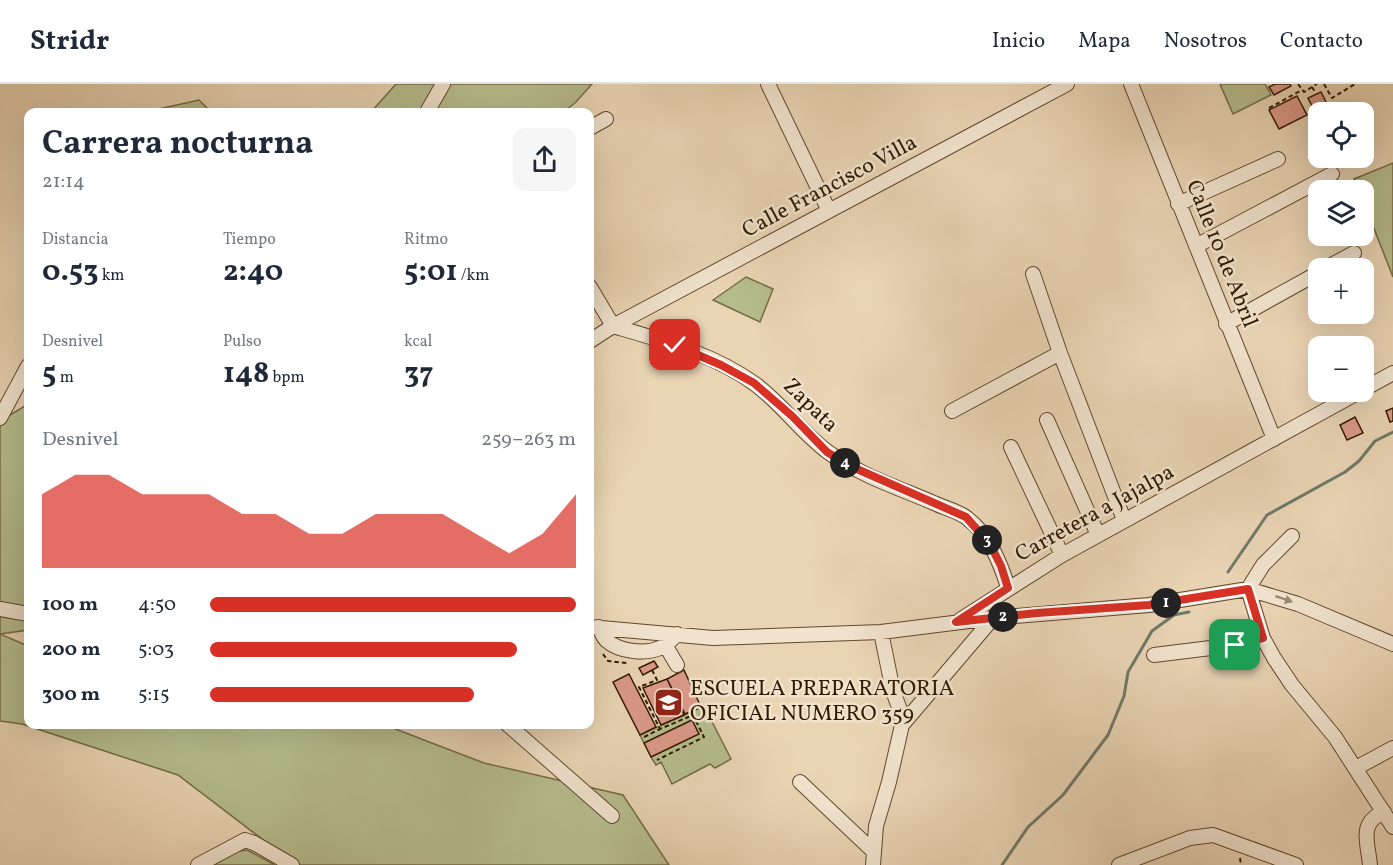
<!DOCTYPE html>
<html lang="es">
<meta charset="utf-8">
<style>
:root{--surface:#fff;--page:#f6f6f7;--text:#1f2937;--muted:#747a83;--line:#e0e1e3;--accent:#d93025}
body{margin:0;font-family:Vollkorn,serif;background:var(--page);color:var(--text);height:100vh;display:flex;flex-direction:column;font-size:22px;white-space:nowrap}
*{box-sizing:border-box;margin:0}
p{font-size:20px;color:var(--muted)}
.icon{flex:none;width:33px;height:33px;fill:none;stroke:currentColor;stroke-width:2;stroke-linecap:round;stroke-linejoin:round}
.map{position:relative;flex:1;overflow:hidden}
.drawer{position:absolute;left:24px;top:24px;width:570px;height:621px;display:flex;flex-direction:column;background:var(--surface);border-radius:12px;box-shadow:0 6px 24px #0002}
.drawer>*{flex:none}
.tools{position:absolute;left:1308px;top:18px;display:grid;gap:12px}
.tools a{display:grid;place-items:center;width:66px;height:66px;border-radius:12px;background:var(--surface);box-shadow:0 6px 24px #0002;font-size:30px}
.pin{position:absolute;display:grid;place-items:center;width:51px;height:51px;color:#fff;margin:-26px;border-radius:12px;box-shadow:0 3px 9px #0006}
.km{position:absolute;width:30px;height:30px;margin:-15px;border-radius:50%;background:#222;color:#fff;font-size:16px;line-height:30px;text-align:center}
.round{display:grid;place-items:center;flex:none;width:63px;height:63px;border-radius:12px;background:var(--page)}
.summary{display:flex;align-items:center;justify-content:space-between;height:102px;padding:0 18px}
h1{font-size:33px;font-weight:700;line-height:45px}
.figures{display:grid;grid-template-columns:repeat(3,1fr);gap:9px;height:102px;padding:6px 18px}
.figures div{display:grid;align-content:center}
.figures b{font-size:30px;font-weight:700}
.figures small{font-size:16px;font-weight:400}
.figures p{font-size:16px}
.chart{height:168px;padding:12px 18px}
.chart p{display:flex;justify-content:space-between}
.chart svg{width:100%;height:108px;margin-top:6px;fill:var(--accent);opacity:.7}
ul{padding:0 18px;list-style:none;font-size:20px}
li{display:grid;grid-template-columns:96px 72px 1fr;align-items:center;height:45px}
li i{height:15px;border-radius:8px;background:var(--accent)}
header{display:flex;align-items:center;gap:36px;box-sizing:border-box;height:84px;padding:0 30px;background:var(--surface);border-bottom:2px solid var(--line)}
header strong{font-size:28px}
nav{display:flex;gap:33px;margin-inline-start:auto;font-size:21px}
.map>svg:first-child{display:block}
</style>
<header>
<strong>Stridr</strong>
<nav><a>Inicio</a><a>Mapa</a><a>Nosotros</a><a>Contacto</a></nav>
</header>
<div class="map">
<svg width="1393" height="781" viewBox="0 0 1393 781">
<rect width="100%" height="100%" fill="#e9d4b4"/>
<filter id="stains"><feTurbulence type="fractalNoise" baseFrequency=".00333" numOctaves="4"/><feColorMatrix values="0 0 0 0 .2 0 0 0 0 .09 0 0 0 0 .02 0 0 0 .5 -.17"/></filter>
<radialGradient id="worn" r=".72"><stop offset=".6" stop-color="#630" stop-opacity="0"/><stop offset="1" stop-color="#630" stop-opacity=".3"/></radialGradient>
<path fill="#b6bd8d" stroke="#746c46" stroke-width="1.5" d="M396,0h196l-17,19 -12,9h-192z
M1220,0h45l6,11 -38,19z
M199,16l12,12h-66z
M1393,79v114l-29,-74v-13h-5l-5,-11z
M746,193l27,12 -13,33 -47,-22z
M28,320v226l-28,4 28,12v78l357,1 99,38 139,32 46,70h-373l-118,-90 -156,-51 -22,-3v-300z
M704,622l27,53 -16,9 -5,-4 -38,20 -11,-22 -5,3 -5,-8 47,-23 -6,-14 -48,23 -4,-8z
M247,766l28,15h-66l30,-14z"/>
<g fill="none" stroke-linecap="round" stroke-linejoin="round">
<path stroke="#6f7968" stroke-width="3" d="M1228,488l39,-57 78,-43 14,-11 16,-20 18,-9
M1002,781l26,-38 35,-32 45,-60 16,-39 4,-24 24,-41 22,-16 15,-3"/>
</g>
<path fill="#db998a" stroke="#321a00" stroke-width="1.5" d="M1275,0h15l1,2 -17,9 -5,-8z
M1321,8l8,16 -13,6 -8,-16z
M1297,12l10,19 -28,14 -10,-19z
M1393,324v13l-3,1 -4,-11z
M1355,333l8,16 -16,7 -7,-15z
M654,577l4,6 -15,8 -4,-7z
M684,586l17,37 -16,7 -18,-35z
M629,590l27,53 -16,8 -27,-53z
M667,595l17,36 -23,10 -18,-37z
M692,636l7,14 -48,23 -7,-14z
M692,636l7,14 -48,23 -7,-14z"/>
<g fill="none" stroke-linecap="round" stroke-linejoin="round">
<defs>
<path id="minor" d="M768,0l61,127
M1131,0l143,355
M427,28l16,-28
M590,44l16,-9
M1178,120l100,-45
M1196,162l136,-72
M1326,184l28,-15
M1033,190l27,79 64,167
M590,203l23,39
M1226,240l92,-51
M613,242c48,14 101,28 142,58 27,20 47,49 73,68 31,23 71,36 106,51 10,5 24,8 33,15 22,17 33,44 41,69
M590,257l23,-15 454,-242
M1364,305l29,-16
M952,327l108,-58
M0,334l28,-52
M1047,336l51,115
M1011,363l51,108
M1292,452l-29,29 -15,24 15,49 11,20 18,27 43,52 58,90
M0,525l28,5
M960,536l102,-65 297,-163
M590,543l123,11 168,-6 112,-14 156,-13 99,-16 50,15 95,40
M599,543c2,5 4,10 7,13 13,12 41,15 56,7 6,-3 10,-8 15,-13
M661,564h6l10,17
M1154,571l81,-10 28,-7
M507,640l105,92
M902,641l91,-107
M1356,684l37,-20
M800,698l72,68
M198,781l47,-25 9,3 38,22
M873,781l3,-39 13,-44 13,-57 -2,-15 -7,-19 -12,-59
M1119,781l71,-27 23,-3 83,30
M1370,781c-2,-23 -12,-42 14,-53"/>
</defs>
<use href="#minor" stroke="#60482d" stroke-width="16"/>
<path stroke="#321a00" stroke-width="2" stroke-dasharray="4.5 3" stroke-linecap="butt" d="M1298,0l6,8 13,-8
M1324,0l8,14 23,-14
M1312,3l3,5
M1269,24l33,-18
M603,570l5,7 19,2
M652,586l5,10 -18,7 21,42 33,-14 11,22 -47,23
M644,653l16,-8
M1240,774l1,7"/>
<use href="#minor" stroke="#f1e3ce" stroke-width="14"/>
</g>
<defs><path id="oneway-solid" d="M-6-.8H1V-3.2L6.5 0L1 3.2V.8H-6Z" transform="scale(1.5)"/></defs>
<use fill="#9b8971" href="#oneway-solid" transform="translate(1284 515) rotate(19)"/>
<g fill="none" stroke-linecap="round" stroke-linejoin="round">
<defs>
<path id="route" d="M675,261l46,20 33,18 38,33 35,36 23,14 116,51 24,27 11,22 7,22 -52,34 81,-9 112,-8 99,-16 15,49 -28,7"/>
</defs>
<use href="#route" stroke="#fff" stroke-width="12"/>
<use href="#route" stroke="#d93025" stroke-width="8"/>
</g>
<defs>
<symbol id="school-square" viewBox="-11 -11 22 22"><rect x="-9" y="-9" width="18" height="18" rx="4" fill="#8f2418" stroke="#f1e3ce"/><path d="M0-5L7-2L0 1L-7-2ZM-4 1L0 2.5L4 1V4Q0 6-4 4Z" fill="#fff"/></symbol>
</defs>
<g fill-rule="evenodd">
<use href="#school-square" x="652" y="602" width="33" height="33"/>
</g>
<g text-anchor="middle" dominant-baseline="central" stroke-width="5" stroke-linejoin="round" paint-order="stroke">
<g font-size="22" fill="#321a00" stroke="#f1e3ce">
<text transform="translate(830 103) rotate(-28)">Calle Francisco Villa</text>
<text transform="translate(1221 170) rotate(68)">Calle 10 de Abril</text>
<text transform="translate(810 322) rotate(44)">Zapata</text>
<text transform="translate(1095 430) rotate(-29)">Carretera a Jajalpa</text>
</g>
<g font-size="22" fill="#321a00" stroke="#f1e3ce" text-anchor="start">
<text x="690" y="605">ESCUELA PREPARATORIA<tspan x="690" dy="25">OFICIAL NUMERO 359</tspan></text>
</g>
</g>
<rect width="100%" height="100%" filter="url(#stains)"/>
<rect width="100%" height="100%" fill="url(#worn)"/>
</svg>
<div class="tools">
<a><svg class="icon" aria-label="locate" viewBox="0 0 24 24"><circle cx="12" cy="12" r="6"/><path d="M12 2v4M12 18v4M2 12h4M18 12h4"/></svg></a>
<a><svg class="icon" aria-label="layers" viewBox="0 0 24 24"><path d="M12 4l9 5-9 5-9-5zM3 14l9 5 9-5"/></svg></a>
<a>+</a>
<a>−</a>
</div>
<div class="pin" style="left:1235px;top:561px;background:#1e9e55"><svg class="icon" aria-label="arrive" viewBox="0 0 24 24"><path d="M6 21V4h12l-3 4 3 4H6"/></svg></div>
<div class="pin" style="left:675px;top:261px;background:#d93025"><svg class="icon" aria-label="check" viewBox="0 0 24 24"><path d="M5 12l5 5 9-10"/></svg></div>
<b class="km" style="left:1166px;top:519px">1</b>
<b class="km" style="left:1003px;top:533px">2</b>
<b class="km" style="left:987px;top:456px">3</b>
<b class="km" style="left:845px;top:379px">4</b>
<section class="drawer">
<div class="summary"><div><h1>Carrera nocturna</h1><p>21:14</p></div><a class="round"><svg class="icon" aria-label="share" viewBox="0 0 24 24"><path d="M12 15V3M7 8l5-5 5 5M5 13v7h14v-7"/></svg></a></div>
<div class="figures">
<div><p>Distancia</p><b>0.53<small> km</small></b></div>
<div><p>Tiempo</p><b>2:40</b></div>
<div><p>Ritmo</p><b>5:01<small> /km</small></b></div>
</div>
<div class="figures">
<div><p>Desnivel</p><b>5<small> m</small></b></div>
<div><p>Pulso</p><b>148<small> bpm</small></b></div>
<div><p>kcal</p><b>37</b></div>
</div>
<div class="chart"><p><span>Desnivel</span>259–263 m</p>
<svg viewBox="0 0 160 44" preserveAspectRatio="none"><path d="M0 44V14L10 6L20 6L30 14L40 14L50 14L60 22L70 22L80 30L90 30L100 22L110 22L120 22L130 30L140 38L150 30L160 14V44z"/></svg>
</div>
<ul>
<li><b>100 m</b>4:50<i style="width:100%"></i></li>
<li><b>200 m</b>5:03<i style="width:84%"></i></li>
<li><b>300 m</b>5:15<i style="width:72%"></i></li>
</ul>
</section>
</div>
